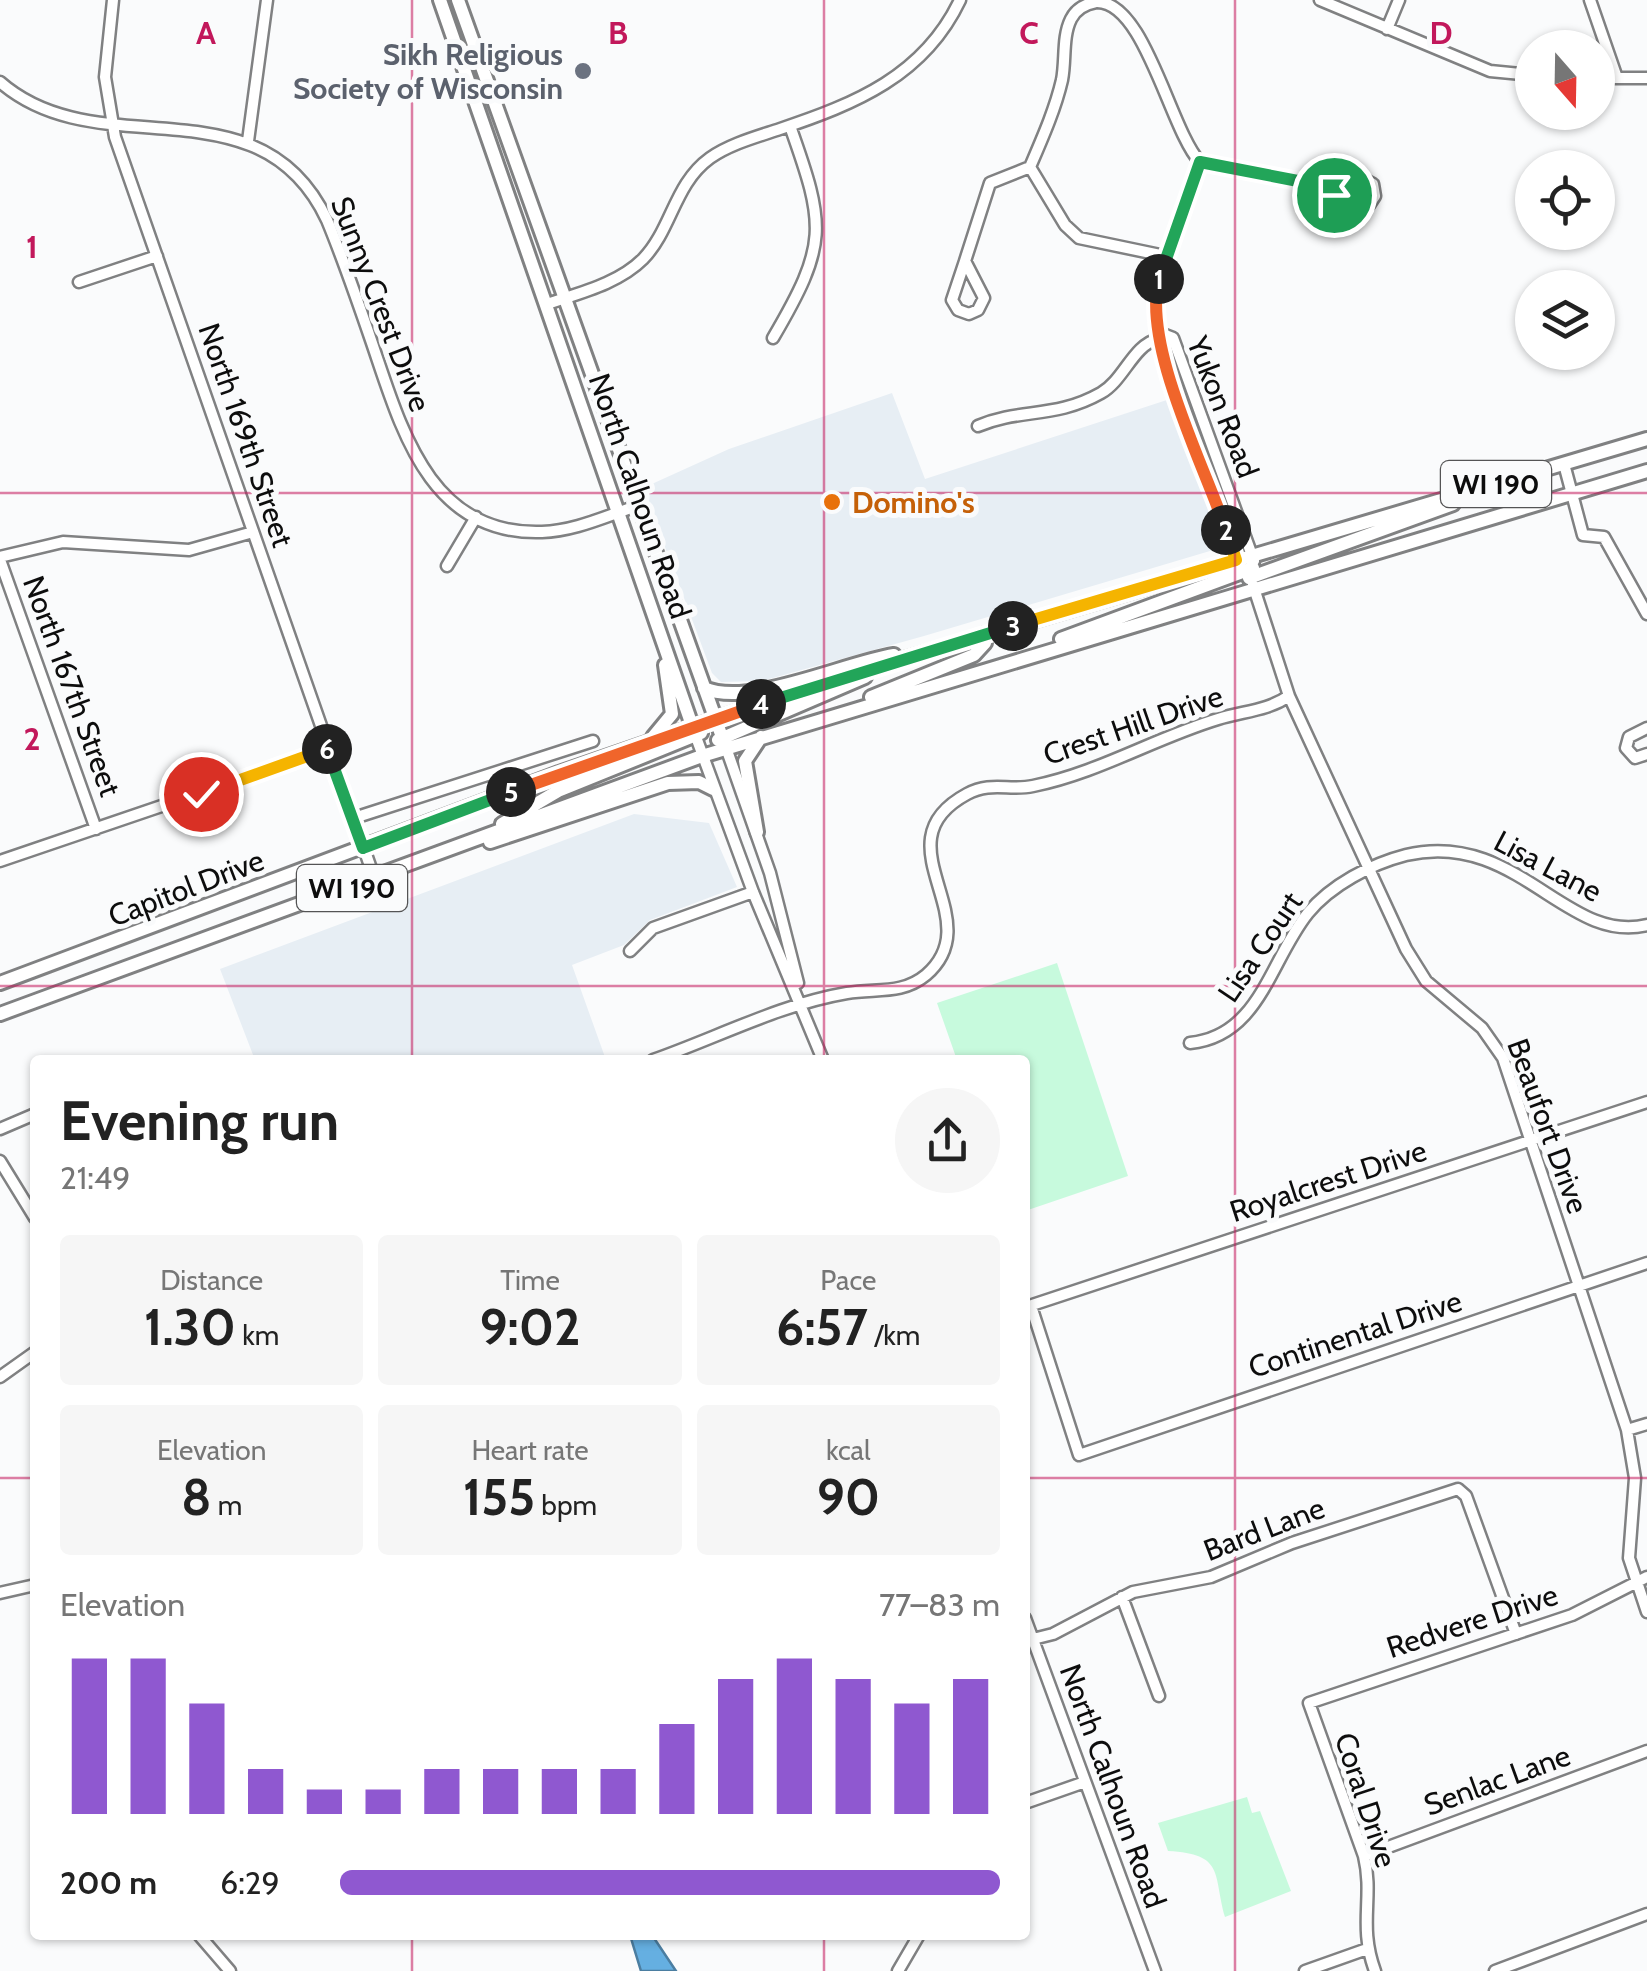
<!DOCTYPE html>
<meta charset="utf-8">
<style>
:root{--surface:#fff;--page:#f6f6f6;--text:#222;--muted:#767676;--accent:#8f58d0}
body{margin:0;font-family:Cabin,sans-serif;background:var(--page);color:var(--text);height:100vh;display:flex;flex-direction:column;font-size:38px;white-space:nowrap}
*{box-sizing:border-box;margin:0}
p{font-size:32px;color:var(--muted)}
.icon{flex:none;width:55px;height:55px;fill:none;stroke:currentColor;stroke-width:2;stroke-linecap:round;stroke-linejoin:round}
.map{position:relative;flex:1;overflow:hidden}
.details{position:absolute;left:30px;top:1055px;width:1000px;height:885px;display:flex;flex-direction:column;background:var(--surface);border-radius:10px;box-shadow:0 2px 8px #0004}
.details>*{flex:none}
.needle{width:65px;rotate:160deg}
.buttons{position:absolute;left:1515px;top:30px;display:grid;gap:20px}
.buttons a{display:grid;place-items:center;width:100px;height:100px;border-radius:50%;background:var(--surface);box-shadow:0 2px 8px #0004;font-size:50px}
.pin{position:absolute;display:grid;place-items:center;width:85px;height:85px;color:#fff;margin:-42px;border:5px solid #fff;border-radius:50%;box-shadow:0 2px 10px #0007}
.km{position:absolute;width:50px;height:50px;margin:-25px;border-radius:50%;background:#222;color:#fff;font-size:28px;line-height:50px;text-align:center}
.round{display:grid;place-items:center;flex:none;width:105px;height:105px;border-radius:52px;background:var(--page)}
.summary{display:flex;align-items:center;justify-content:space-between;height:170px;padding:0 30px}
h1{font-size:55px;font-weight:700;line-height:75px}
.stats{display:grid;grid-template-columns:repeat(3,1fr);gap:15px;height:170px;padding:10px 30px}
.stats div{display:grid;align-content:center;border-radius:10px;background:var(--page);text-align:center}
.stats b{font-size:50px;font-weight:700}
.stats small{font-size:28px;font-weight:400}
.stats p{font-size:28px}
.chart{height:280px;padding:20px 30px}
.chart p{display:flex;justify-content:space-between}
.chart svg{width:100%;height:180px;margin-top:10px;stroke:var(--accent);stroke-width:6}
ul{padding:0 30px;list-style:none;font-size:32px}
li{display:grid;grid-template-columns:160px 120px 1fr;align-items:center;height:75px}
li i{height:25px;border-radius:12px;background:var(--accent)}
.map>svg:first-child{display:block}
</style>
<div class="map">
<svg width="1647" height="1971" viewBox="0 0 1647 1971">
<rect width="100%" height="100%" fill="#fafbfc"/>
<path fill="#e7eef4" d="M892,393l33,86 248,-81 51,142 -4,8 -296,88 -162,45 -41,1 -9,-9 -69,-185 86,-39z
M634,814l75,9 28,64 -87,33 -26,25 -52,20 34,95h-351l-35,-91z"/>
<path fill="#c7fadd" d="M1057,963l71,213 -103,35v-151h-68l-20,-57z
M1247,1797l5,16 8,-2 31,80 -66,26c-12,-43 0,-63 -57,-66l-10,-28z"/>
<path fill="#65afe1" stroke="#4b7ea1" stroke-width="2.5" d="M652,1935l24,36h-35l-11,-36z"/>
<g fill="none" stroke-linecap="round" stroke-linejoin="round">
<defs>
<path id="minor" d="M113,0l-8,77 10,60 260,743
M1320,0l170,71 42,4
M1590,0l27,78
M1387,29l12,-29
M1598,78h49
M0,82c99,87 259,-6 327,138 17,41 31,82 45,123 29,85 57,193 170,189 33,-1 64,-16 95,-26
M248,141l19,-141
M1200,162l-43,124 1,53 83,227
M1200,162l124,23
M1030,167c12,-28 25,-57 32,-87 4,-20 0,-43 9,-61 5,-10 14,-15 25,-17 49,-2 74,128 104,160
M1030,167l35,58 14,13 86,18
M1358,176l15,8 2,12 -6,9 -13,3 -32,-23z
M965,261l19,37 -6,12 -9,4 -11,-4 -6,-10z
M965,261l25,-78 40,-16
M79,282l78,-26
M547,304c32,-11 71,-20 96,-45 29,-30 31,-75 67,-101 20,-14 46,-21 70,-29 75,-25 144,-53 180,-129
M1160,333l13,5 81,223
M773,338c55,-94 53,-111 17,-212
M978,426c42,-18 77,-7 123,-33 23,-13 32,-48 57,-54
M1564,464l19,71 21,2 43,77
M0,557l63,-15 126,8 64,-18
M0,560l96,269
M447,566l29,-49
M1253,585l36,111 117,253 20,32 56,47 21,30 124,372 8,48 -6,80 18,54
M1647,728l-18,9 -3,11 9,10 12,-4
M696,737l57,155 70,168
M724,742l46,131 28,110
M354,818l239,-77
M0,861l329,-112
M630,951l23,-23 100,-36
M1190,1043c70,-7 80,-83 118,-130 23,-28 63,-49 98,-58 111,-26 160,90 241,70
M653,1060c63,-22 128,-56 194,-67 29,-5 55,2 79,-18 66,-57 -50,-132 41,-181 24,-13 42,-3 66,-8 65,-13 122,-48 185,-67 26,-8 49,-8 71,-23
M0,1129l35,-15
M0,1161l35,57
M1031,1306l48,149 568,-192
M1026,1307l621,-205
M0,1377l35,-25
M1627,1430l20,-6
M0,1593l35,-8
M1122,1597l37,99
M1025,1618l130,353
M1025,1641l28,-7 80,-42 78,-15 81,-34 166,-54 8,7 50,138
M1025,1803l60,-21
M1364,1856l283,-105
M199,1935l31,36
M898,1971l21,-36
M1305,1971l62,-22
M1375,1971c-17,-46 -1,-73 -11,-115l-55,-153 263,-88 75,-38
M1495,1971l152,-57"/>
<path id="major" d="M440,0l256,737
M458,0l264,737
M1249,578l204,-74
M1061,639l192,-71
M704,688c45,20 140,-25 190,-33
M871,697l103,-42 11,-12v-9
M653,737l19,-23 -7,-49
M718,740l147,-63
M502,824l56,-33 143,-58
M757,832l-12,-71 16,-24
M490,842l178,-59 31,-1 14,7
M0,983l559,-210 244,-84 844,-250
M0,1014l702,-258 945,-285"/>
</defs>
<use href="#minor" stroke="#808182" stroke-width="15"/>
<use href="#major" stroke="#808182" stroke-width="18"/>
<use href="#minor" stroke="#fff" stroke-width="10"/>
<use href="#major" stroke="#fff" stroke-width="12"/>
</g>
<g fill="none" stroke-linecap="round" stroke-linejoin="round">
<defs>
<path id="split-1" d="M1159,279l41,-117 124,24 10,9"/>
<path id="split-2" d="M1159,279c-17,65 44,184 67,251"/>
<path id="split-3" d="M1013,626l223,-66 -10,-30"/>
<path id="split-4" d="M761,704l252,-78"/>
<path id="split-5" d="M511,792l250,-88"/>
<path id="split-6" d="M327,749l36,99 148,-56"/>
<path id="split-7" d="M201,794l126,-45"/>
</defs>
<use href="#split-1" stroke="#fff" stroke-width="20"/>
<use href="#split-2" stroke="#fff" stroke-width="20"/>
<use href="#split-3" stroke="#fff" stroke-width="20"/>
<use href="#split-4" stroke="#fff" stroke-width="20"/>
<use href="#split-5" stroke="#fff" stroke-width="20"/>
<use href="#split-6" stroke="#fff" stroke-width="20"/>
<use href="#split-7" stroke="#fff" stroke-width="20"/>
<use href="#split-1" stroke="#22a559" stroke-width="12"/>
<use href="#split-2" stroke="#f0652b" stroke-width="12"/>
<use href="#split-3" stroke="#f5b400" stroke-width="12"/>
<use href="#split-4" stroke="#22a559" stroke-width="12"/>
<use href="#split-5" stroke="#f0652b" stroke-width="12"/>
<use href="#split-6" stroke="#22a559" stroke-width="12"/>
<use href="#split-7" stroke="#f5b400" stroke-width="12"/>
</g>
<path fill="none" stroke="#c2185b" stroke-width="2.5" stroke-opacity="0.55" d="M412,0v1060M824,0v1060M1235,0v1971M0,493h1647M0,986h1647M0,1478h35M1025,1478h622M412,1935v36M824,1935v36"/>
<circle fill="#6b7280" stroke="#fafbfc" stroke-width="4" cx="583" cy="71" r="10"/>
<circle fill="#e8710a" stroke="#fafbfc" stroke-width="4" cx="832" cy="502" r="10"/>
<g text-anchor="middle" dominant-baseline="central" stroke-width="10" stroke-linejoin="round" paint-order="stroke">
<g fill="#fafbfc" stroke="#545455" stroke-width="2.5">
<rect x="1441" y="461" width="110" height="46" rx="8"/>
<rect x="297" y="865" width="110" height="46" rx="8"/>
</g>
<g font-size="28" font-weight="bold" fill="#0d0d0d">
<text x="1496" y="484">WI 190</text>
<text x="352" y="888">WI 190</text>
</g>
<g font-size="30" font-weight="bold" fill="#5b616d" stroke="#fafbfc" text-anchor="end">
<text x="563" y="54">Sikh Religious<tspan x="563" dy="34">Society of Wisconsin</tspan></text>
</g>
<g font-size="30" fill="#0d0d0d" stroke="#fafbfc">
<text transform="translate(381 304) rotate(69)">Sunny Crest Drive</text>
<text transform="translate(1223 407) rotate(69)">Yukon Road</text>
<text transform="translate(246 435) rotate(71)">North 169th Street</text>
<text transform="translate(640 496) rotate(71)">North Calhoun Road</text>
<text transform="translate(72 686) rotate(70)">North 167th Street</text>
<text transform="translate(1133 725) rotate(-19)">Crest Hill Drive</text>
<text transform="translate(1548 866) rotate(28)">Lisa Lane</text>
<text transform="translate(186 888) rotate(-21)">Capitol Drive</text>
<text transform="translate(1260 947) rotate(-56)">Lisa Court</text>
<text transform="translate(1548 1126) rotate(70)">Beaufort Drive</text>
<text transform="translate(1328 1181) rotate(-18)">Royalcrest Drive</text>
<text transform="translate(1355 1334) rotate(-18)">Continental Drive</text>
<text transform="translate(1264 1529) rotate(-21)">Bard Lane</text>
<text transform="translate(1472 1621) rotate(-18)">Redvere Drive</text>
<text transform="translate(1497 1780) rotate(-20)">Senlac Lane</text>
<text transform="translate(1113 1786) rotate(70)">North Calhoun Road</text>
<text transform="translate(1366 1800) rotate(72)">Coral Drive</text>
</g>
<g font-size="30" font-weight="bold" fill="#c56008" stroke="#fafbfc" text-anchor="start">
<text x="852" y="502">Domino's</text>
</g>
</g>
<g font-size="32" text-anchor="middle" font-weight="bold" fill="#c2185b" stroke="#fafbfc" stroke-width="10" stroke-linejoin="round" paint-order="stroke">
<text x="206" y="44">A</text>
<text x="618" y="44">B</text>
<text x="1029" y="44">C</text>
<text x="1441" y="44">D</text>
<text x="32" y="258">1</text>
<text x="32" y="750">2</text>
</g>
</svg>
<div class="buttons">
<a><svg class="needle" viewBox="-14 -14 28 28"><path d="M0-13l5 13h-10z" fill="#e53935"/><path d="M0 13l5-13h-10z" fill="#767676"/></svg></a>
<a><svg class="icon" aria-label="locate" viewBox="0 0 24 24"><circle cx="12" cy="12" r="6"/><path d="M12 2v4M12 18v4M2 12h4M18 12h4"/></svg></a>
<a><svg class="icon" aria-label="layers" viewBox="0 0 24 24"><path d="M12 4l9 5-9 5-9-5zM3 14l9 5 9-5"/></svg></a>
</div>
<div class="pin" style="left:1334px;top:195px;background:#1e9e55"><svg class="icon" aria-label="arrive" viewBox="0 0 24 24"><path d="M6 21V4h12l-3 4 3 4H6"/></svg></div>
<div class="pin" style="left:201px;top:794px;background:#d93025"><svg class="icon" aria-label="check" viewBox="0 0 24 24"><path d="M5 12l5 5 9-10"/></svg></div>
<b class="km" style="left:1159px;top:279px">1</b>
<b class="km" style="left:1226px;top:530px">2</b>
<b class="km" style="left:1013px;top:626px">3</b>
<b class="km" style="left:761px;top:704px">4</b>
<b class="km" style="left:511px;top:792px">5</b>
<b class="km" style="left:327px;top:749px">6</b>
<section class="details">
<div class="summary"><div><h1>Evening run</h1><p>21:49</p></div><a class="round"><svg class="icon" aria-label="share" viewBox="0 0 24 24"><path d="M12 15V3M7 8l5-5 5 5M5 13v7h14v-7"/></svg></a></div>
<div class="stats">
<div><p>Distance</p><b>1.30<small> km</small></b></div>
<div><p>Time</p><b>9:02</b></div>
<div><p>Pace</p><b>6:57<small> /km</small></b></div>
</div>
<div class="stats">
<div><p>Elevation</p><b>8<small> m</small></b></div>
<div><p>Heart rate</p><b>155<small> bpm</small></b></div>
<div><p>kcal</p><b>90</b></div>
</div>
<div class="chart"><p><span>Elevation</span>77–83 m</p>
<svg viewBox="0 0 160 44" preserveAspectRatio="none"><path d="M5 44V6M15 44V6M25 44V17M35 44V33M45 44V38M55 44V38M65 44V33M75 44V33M85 44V33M95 44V33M105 44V22M115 44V11M125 44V6M135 44V11M145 44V17M155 44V11"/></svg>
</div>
<ul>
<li><b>200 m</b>6:29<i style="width:100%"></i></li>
</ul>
</section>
</div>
